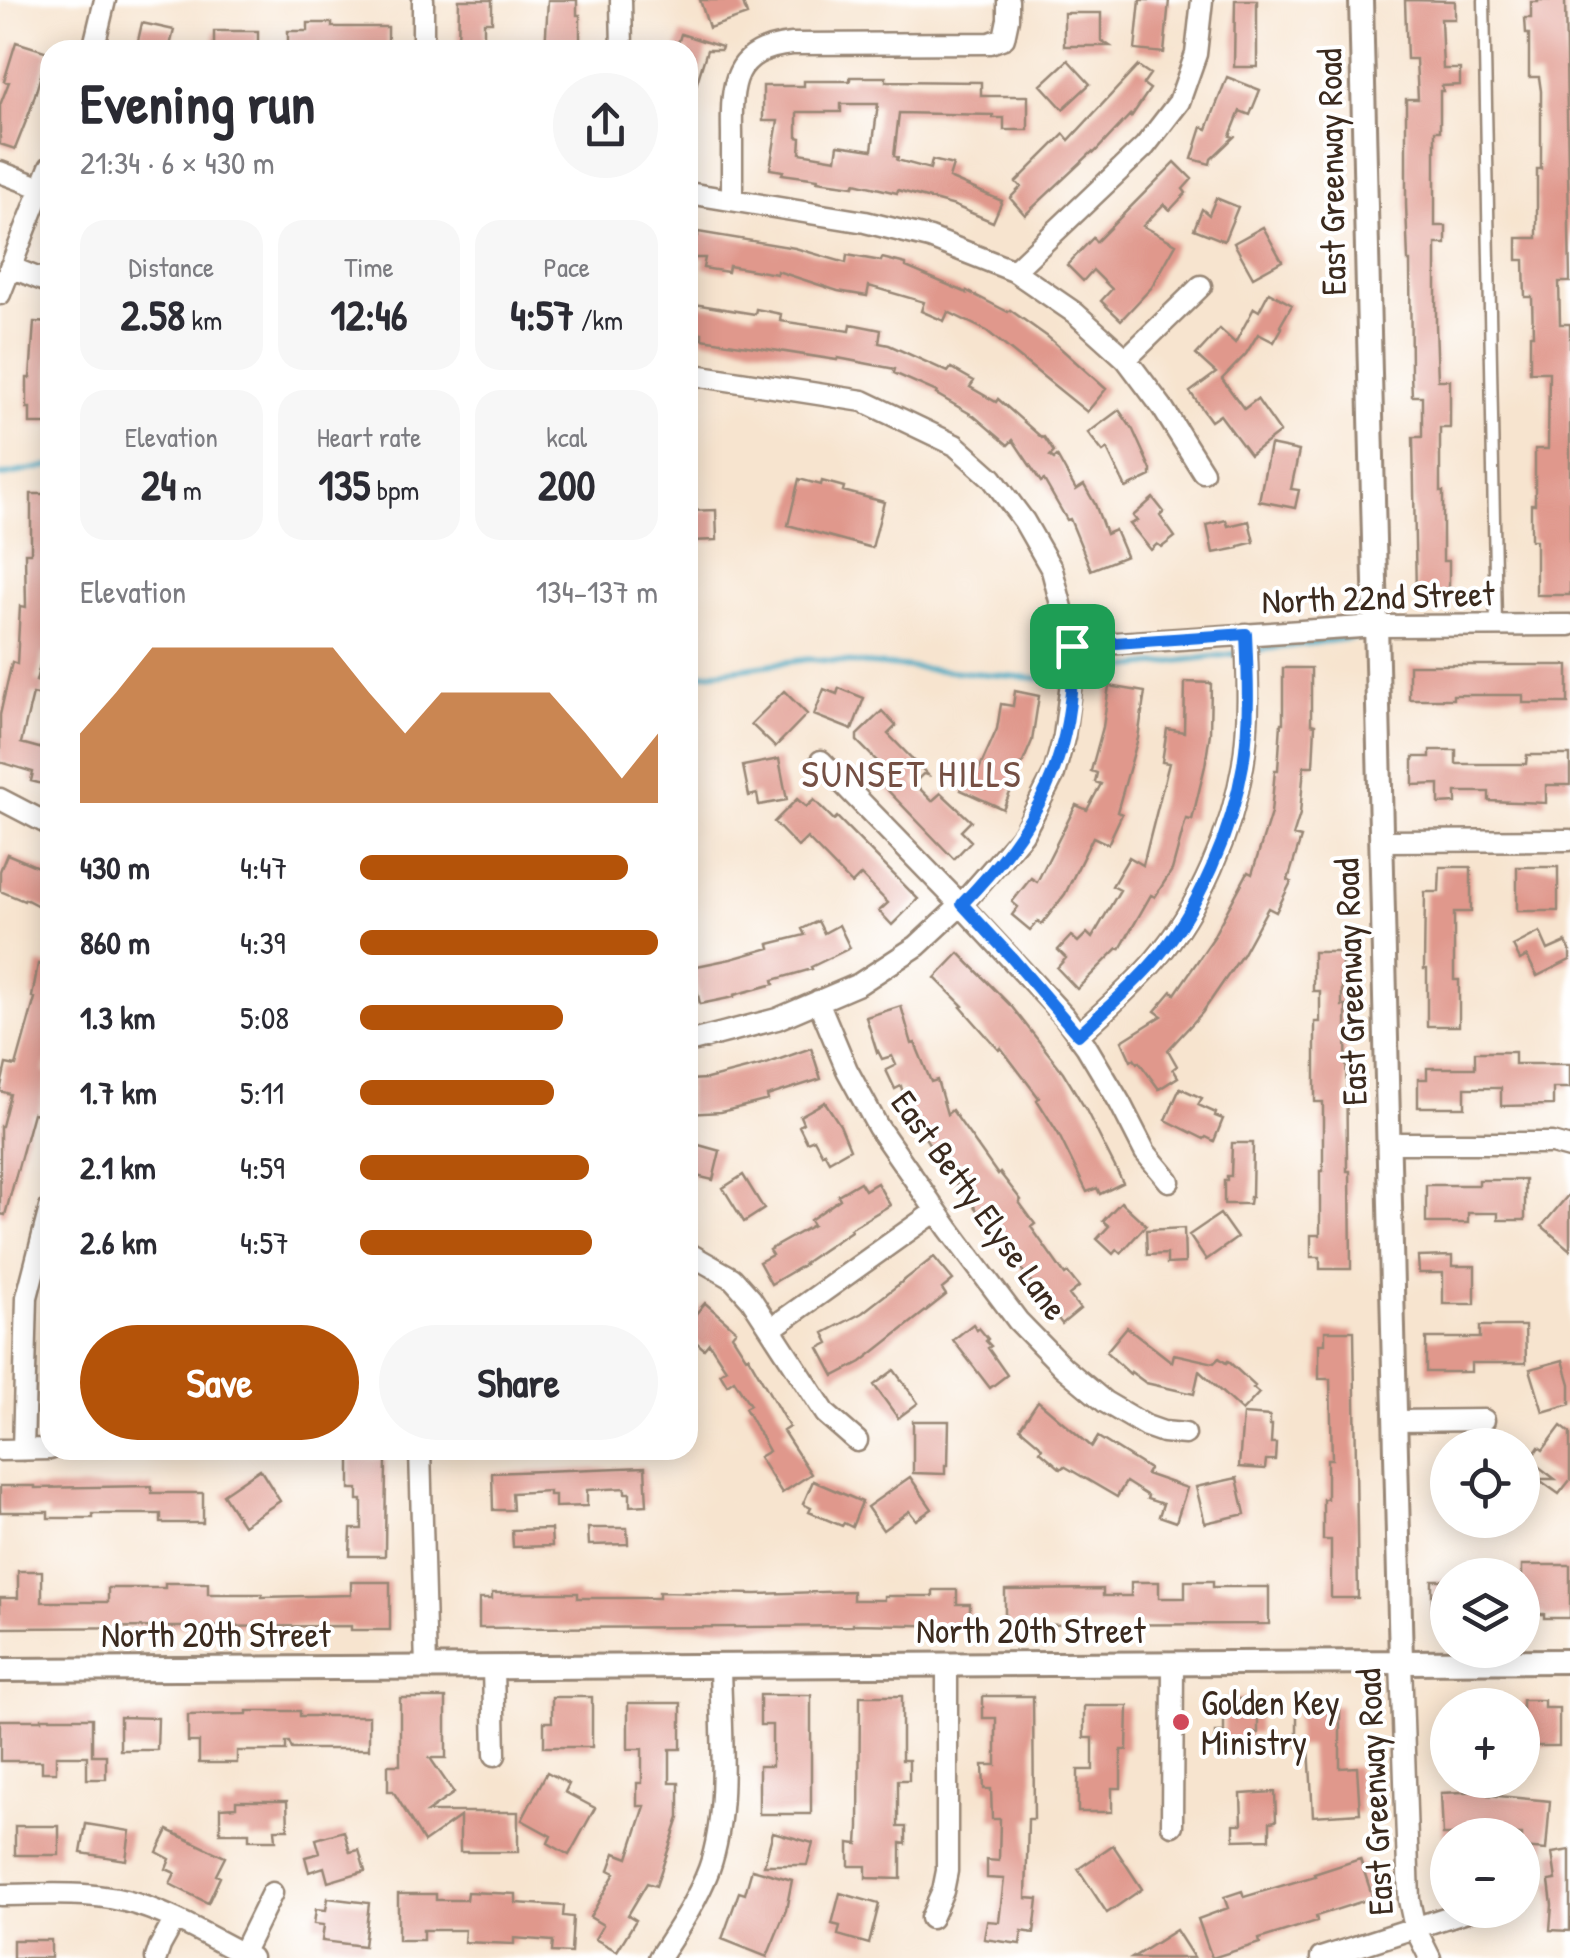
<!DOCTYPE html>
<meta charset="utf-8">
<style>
:root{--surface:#fff;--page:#f7f7f7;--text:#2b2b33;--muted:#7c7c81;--accent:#b45309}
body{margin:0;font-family:"Patrick Hand",sans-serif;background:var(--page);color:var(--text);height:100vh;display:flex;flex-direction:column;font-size:38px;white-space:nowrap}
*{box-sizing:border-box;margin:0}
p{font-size:32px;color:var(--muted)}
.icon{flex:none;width:55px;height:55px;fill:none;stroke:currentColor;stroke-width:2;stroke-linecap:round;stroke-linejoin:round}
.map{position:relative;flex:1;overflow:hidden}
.side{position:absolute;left:40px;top:40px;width:658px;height:1420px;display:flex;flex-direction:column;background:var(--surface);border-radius:30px;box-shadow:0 5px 25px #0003}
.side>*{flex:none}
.controls{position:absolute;left:1430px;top:1428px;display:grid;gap:20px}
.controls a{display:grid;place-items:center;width:110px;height:110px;border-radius:50%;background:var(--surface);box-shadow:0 5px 25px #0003;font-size:50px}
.pin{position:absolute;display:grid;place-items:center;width:85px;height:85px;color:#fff;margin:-42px;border-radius:20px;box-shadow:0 5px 15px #0006}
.round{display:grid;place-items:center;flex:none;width:105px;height:105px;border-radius:52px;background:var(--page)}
.headline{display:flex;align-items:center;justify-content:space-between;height:170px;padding:0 40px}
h1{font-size:55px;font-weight:700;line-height:75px}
.metrics{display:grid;grid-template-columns:repeat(3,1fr);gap:15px;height:170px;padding:10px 40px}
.metrics div{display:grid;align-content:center;border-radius:25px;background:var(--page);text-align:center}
.metrics b{font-size:42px;font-weight:700}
.metrics small{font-size:28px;font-weight:400}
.metrics p{font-size:28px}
.chart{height:280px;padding:20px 40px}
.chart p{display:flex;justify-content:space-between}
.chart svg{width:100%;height:180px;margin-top:10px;fill:var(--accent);opacity:.7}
.primary-button{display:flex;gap:20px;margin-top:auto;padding:20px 40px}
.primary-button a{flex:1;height:115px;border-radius:60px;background:var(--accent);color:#fff;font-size:40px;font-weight:700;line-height:115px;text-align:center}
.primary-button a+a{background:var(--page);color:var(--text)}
ul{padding:0 40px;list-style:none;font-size:32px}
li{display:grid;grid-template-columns:160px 120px 1fr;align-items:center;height:75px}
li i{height:25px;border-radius:12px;background:var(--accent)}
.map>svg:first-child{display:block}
</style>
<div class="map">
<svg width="1570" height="1958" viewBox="0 0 1570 1958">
<rect width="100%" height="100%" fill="#fff"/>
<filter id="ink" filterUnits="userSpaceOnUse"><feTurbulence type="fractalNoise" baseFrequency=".01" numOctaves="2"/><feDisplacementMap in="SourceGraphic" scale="20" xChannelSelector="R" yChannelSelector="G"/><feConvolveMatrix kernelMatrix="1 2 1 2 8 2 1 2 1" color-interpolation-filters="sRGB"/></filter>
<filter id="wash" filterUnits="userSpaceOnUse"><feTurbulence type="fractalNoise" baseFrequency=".0048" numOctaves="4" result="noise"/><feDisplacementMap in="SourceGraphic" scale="40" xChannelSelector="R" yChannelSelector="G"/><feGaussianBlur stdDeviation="2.25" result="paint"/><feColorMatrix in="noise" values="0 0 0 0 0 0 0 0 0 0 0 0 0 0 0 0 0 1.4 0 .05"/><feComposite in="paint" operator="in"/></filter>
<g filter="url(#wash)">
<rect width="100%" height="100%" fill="#f7e4cf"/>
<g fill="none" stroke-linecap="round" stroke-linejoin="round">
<path stroke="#42a9c2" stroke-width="5" d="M0,476l50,-10
M1252,651l108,-14
M1078,674l163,-21
M688,676l121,-17 237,20 21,-3"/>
</g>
<g id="blocks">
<path fill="#e0988c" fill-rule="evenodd" d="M459,0h33v22h-8v28h-26z
M548,0h29v15h3v35h-35z
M700,0h42l5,15 -38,13z
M1140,0h29l-5,53 -29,-3z
M1235,0h22v67h-23z
M1405,0l50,1v18h-14l2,50h17v16l-18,1 1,5h-3v40h-5v95h11v18h-10v81l2,55h12v48h-10v64h3v69h6v34h-33l-3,-158h9v-41h-10l-1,-23 -1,-112h-2l-2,-57v-105h12l-2,-40h-9z
M1538,0h27l5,282h-11l1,42h10v271h-34v-55h-5v-36h4v-55h13l1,-77h-19v-37h3l-1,-38h-7l-1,-37h-7v-22h20v-69h4v-78l-2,-14h-10v-43h-3l-1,-16h6v-16h7z
M1064,13h37v27l9,6h-46z
M142,23l32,7 -5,20h-33z
M308,23h24v4h56v23h-100v-19h20z
M214,31h44v19h-44z
M681,34l41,13 -1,3h-14l-16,52h-3v-52h-12z
M16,42l32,10 -18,59 -15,38 -15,-5v-39l9,-23 -5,-1z
M1068,60l22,24 -27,25 -22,-24z
M1138,66l12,8 -7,10 7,5 -19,28 -1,-2 -36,38 -2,-1 -67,63 -15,-17 11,-11 -5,-5 48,-48 5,6z
M850,77h36v4l95,1v14h47v34h-24v-12h-11v-3l-94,-2 -5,43 4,1 -1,3 33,9 2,-9 21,5 -4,13 53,23 -9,21 -38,-16 -57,-16 -1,3 -42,-10 -1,3 -37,-5 1,-2 -36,-5 1,-3 -13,-2 8,-48h-15v-35h41v-5h46zM841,104h37l-6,46 -34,-5 -2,14 -36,-6 1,-15 -4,-1v-25h44z
M1227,77l33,13 -10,25 -10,-4 -10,25 4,1 -23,22 -1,5 -18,-5 10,-32 5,2z
M1175,162l17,17 -9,10 3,4 -16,17 -6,-6 -21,22 33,18 -24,43 -31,33 -20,-19 11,-12 -19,-19 -10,11 -16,-16 26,-27 3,4z
M1216,198l22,9 -14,34 -30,-12 8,-20 7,6z
M1263,227l19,34 -29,16 -19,-34z
M698,232l97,16 51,15 1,-8 34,6 1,-3 24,6v3l61,26v-2l41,21 2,-2 38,27 58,52 -19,23 -100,-81 -39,-19 -4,9 -23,-10 3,-9 -55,-16 -2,10 -29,-5 -61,-20v3l-48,-8 -1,6 -25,-4 2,-10h-17v-22h10z
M1269,292l23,13 -12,21 2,2 -8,14 -16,-8 -12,20 -24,25 22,30 13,-10 23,33 -30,23 -30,-40 -9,6 -21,-29 26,-19 -20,-18 24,-26 15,14 19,-35 5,3z
M688,303l67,11 1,-5 25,5 -1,7 70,10 1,-7 30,6 -2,13 10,2 59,27 3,-4 23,13 -4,6 26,15 2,-3 44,39 2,-1 10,15 -4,4 4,3 3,-3 19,34 8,-5 11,19 11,30 9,-4 11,26 -35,14 -21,-51 -3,1 -23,-40 -3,2 -28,-42 -5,5 -34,-29 -38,-22 1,-2 -43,-19 1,-4 -57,-11 -1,2 -135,-21v-6h-14z
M34,322l16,1v101h-20v-16h-3v-30h3z
M1119,410l14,20 18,40v6l-25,12 -19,-39 -4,3 -15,-19z
M1270,445l29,6 -8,38 8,1 -4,18 -36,-7z
M799,479l22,6 1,-4 22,6 -1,4 41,11 -12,46 -84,-23z
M31,494h19v159h-7l-7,28 9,2 -3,13 -9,-2 -12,49 29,8v35l-19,-5 2,-9 -33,-10v-47l12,-53 5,2 3,-58 6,1 -1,-54h6z
M1153,498l11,14 -4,4 15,21 -13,10 -5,-3 -6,6 -21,-26 7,-3 -4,-5z
M716,510l1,30 -29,1v-30z
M1226,520l2,6 21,-5 5,21 -15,4v2l-26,5 -6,-28z
M1409,665h159v38h-45v-8h-70v4h-44z
M1283,668h28v56l4,1 -2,41h-9l-4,48 -7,22 8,2 -13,42 3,2 -15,30 -8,-4 -26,47 -40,58 -34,37 9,16 -4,3 5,8 -19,12 -20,-27 -2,1 -3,-4 -3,2 -9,-20 40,-25 -7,-5 17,-20 3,3 39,-57h-1l35,-65 4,2 19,-61 4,-43h3l3,-47h2z
M1185,682l26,1 -1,50 -5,33 -13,54 -6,-1 -14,51 -17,27 -4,-2 -31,54 -2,-1 -41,41 -20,-21 9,-10 -8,-8 13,-14 7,6 9,-9 5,5 28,-48 -8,-4 17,-29 14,8 26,-102 -7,-1 5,-33 17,3z
M1109,686l36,6 -7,46 -21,74 5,2 -14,30 -15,-7 -28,57 -23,30 -4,-3 -8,9 -18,-15 6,-8 -6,-5 19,-24 6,4 39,-77 11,5 14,-26 -6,-2 2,-9 -6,-2 12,-44z
M839,688l25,10 -12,32 -38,-15 10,-26 13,5z
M784,691l23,23 -32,33 -24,-23z
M1015,691l24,5 -7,45 -29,68 -42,-19 8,-19 8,3 20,-45 4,-25 12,2z
M882,711l14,15 -8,8 40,41 -5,-1 -9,9 18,18 9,-8 30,28 -10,10 10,10 -17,18 -80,-83 9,-9 -26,-26v-6z
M1430,750h26v14h70l1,-9h43v30h-24v18l-57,-2v-9h-33v11l-17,1v-20l-26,1v-28h17z
M779,759l8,41 -28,5 -2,-11 -8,2 -6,-30z
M797,799l9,8 8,-7 20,20 3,-3 81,82 -26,26 -13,-14 9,-8 -27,-28 -9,9 -45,-46 -9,9 -24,-25z
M7,854l43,18v40l-25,-13 -1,2 -24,-10v-20z
M1440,867h31v45h-17v68h5v46h-32v-57h-3l1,-77h14z
M1517,867h41v44h-41z
M818,921l6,12 15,-8 11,23 -39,19 1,2 -39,11 1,4 -40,11v2l-34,7 -8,-37 39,-8 39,-11 -1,-4 36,-9 -3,-6z
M1540,932l8,18 18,-8 4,8v10l-33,16 -10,-20 -7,4 -7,-14z
M1313,952h29v54h4l1,165h3l1,98h-31v-12h-9v-22h9v-64h3v-69h-8v-80h5v-31h-7z
M959,953l53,54 51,65 22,36 38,75 -23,11 -3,-6 -10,4 -29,-59 -21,-33 2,-2 -38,-50 -2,2 -38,-43 2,-1 -28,-28z
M38,964l12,2v85l-6,22 4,1 -10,40 -5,-1 -28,102 -5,-1v-88h2l8,-32 -10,-3 6,-27 10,2 19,-68 -3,-1z
M901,1006l11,38 3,-1 16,39 6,-2 10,34 5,-4 46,65 2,-2 21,27 -2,2 16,22 -4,3 34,48 3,-2 11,14 -10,8 11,14 -18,15 -118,-158 -30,-45 -3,1 -10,-36 -6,3 -9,-19 10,-5 -4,-9 -10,3 -4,-8 -1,1 -11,-35z
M811,1048l10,31 -54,17 1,4 -47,12 -33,2v-34l19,-1 59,-15z
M1475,1052h40v12h55v24h-17v17l-52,1v-18h-36v19h-47v-28h9v-11h48z
M1180,1088l22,10 -4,7 18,8 -1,3 8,3 -9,22 -8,-4 -2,2 -38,-19z
M825,1102l15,23 10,24 -21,12 -5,-9 -2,2 -8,-15 -7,3 -8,-16 4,-3 -3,-7z
M688,1142l32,9 -7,29 -25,-6z
M1232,1143h21l-1,54h-2l-1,7h-25v-24h3v-4h4z
M743,1175l21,34 -20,13 -21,-34z
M1479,1180h46v40h-27v-7h-30v10h-42v-38h53z
M860,1182l5,8 12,-7 13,22 -40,24 1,2 -47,32 1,1 -34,20 -12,-22 13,-7 -3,-5 44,-25 -3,-5 30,-21 -2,-4z
M1570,1193v57l-28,-24z
M1121,1202l25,23 -25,28 -4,-4 -4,5 -16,-15 12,-13 -6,-5z
M1220,1214l17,24 -31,22 -17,-25z
M1184,1228l1,35 -18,1v-10l-20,1 -1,-25z
M1452,1256v10h23v38h-32v-31h-24l-1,-16z
M934,1257l19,23 -11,9 4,6 -85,67 -27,14 -15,-28 10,-5 -5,-10 38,-20z
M705,1303l31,27 -4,5 14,22 2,-1 41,71 -6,4 28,43 -29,19 -23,-36 10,-6 -24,-43 5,-3 -16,-25 -7,5 -7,-12 6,-4 -17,-26 -5,6 -16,-14v-12z
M973,1324l4,6 2,-2 9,11 -2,2 5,5 -3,2 19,27 -17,13 -37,-48z
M1480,1326h45l1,37h-55v9h-45v-34h54z
M1127,1327l45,35 2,-8 40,9 5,-5 7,5 2,-2 27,25 -2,2 6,5 -17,18 -43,-40 -5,23 -48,-11 -15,-11 -1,2 -24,-22z
M1325,1331h29l4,267h-27v-58h-8v-41h4v-40h5l-2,-80h-11v-35h6z
M1563,1360l7,24v20l-27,8 -13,-43z
M894,1370l24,33 -20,15 -24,-33z
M1038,1401l54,46 6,-10 51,32 -3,5 41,14 -11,34 -17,-6 4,-12 -16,-5 1,-3 -22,-14 -9,15 -53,-31 -3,3 -21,-18 2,-3 -3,-4 -19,-16z
M1243,1414l27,2v9h2l-1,18h5l-1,17h-9l-1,9 -26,-2z
M913,1421h36l-1,44h-3v9l-32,-1z
M1561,1426l9,7v47l-11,14 -21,-15h17l-25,-19 9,-13 4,3z
M350,1459h36l-1,97h-35l1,-27h11v-29h-4v-11h-8z
M645,1467l2,38 -17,1v-13h-5v-5l-38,2v16l-32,1v-12h-6v-4l-37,2 1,17h-20l-1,-37z
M260,1469l20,32 -37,24 -20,-31z
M910,1477l22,32 -16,11 -7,-9 -26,19 -16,-23z
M1237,1478l8,36 -40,9 -9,-36z
M813,1481l49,21 -10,25 -8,-4 -2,3 -33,-14 2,-4 -8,-4z
M0,1486h35v2l117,-2v7h51v30h-42v-9h-68v4h-45v-6h-48z
M588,1528h39l1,16 -39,1z
M551,1529l1,17 -39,1 -1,-17z
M1522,1565h48v53h-26v-4h-22z
M18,1571h24v31h66v-14h57v-5h43v11h54v3l89,-2v-13h39v48h-39v-4l-351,2v-30h18z
M1432,1580h16v39h-16z
M1185,1581h28v6h56v37l-264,1v-35l98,-1v7h28v-14h28v16h26z
M933,1590h24v14h13v22l-117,-2v2l-107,1 -267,1v-29h13v-6h86v5h81v-6l97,2 97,-3v9h31v-4h49z
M760,1695h51v119h-52v-48h13v-41h-12z
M860,1696h42v64h7v20h-11v47h8v17l-5,-1v36l-35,-1v-12h-17v-23l9,1 1,-17z
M983,1696h50l1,123h-6l-2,79 12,1 -4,34 -12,-2 -2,13 -36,-5 3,-18 12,1 5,-43 -17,-1v-18l12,1 1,-42h-8l-1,-30h-7l-1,-24h13v-47h-13z
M552,1697h40v50h-48v-25h8z
M400,1698h46v60h-16l24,35 -27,19h91v40h-58v-35l-36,25 -31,-51h-5v-26h12z
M1224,1699h34v34h-9v15h-34v-16h9z
M1522,1700h22v8h15v38h-37z
M628,1703h53v46h-11v34h9v35l-23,68 -9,-3 -19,32 8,5 -19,31 -22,-12 8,-14 -13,-8 25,-44 -6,-3 6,-17 13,5 17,-52h-8v-23h5v-34h-14z
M1297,1705h43v63l17,-1 3,46 -47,3 -4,-69h-12z
M1084,1706h44l-1,44h-6v38h-9v24h-34v-42h15v-32h-9z
M247,1711h53v5h69v33h-77l-3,-7h-3v9h-49v12h-38v-21h-11v-27l59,-1z
M120,1717l38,1 -1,32h-37z
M42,1718h50v37h14v24h-19v-23h-31v16h-14v-11h-42v-41h42z
M547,1772l22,12 -4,8 30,16 -26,47 -21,-12 3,-7 -29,-16z
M1487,1791l1,4 62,6 -4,49 -24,-2v-13h-79l-2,-42z
M1275,1792l1,29 -6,1v17l-36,1v-16h8l-1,-30z
M236,1801h51l1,28h-13l1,11h-27v-7h-29v-25l16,-1z
M86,1824l44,7 -4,29 -45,-7z
M15,1826h44v29h-44z
M168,1830l57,27 -9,18 4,2 -12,26 -38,-19 5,-11 -9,-4 4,-10 -13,-7z
M344,1831l6,21 9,-2 6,21 -37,11 -4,-15 -15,5 -4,-15 15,-4 -4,-14z
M773,1832l40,11 -6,22h-43z
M1113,1845l29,44 -35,24 -29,-44z
M1570,1850v81l-20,-1 2,-25 -3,-24 7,-1 -4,-27z
M1360,1859l13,39 -57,18 1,5 -58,18 1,4 -48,15 -14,-39 30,-11 -4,-11 18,-6 2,6 71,-21 -1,-2z
M752,1869l40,11 -6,30 -19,47 -45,-18 17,-47 6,2z
M467,1892l49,2v9l48,3 -1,10 10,1 -2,36 -19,-1 1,-11 -39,-3v6l-50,-2 1,-12h-42v10h-25v-46h38v6h30z
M840,1893l39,11 -10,40 -31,-9 2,-9 -8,-2z
M328,1898l41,5 -5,43 -42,-5 2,-16 -10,-1 2,-15 10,1z
M1176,1930l18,28h-62z
M13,1940h38v18h-38z"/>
</g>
</g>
<g filter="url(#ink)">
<use href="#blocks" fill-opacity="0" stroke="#998776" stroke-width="2.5"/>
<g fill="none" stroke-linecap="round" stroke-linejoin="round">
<defs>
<path id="service" d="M1484,0l12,625"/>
<path id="minor" d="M423,0v50
M621,0l1,50
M93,50l12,-50
M0,172l42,16
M688,193l177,29 65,16 84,33 61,42 51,46 36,48 41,65
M732,199c0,-21 0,-42 0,-64 -1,-51 0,-85 60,-91l198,-1 14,-5 4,-19v-19
M10,267l40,16
M1014,271l131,-125 34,-44 17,-48 6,-54
M0,294l50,-127
M1126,359l75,-73
M688,374l175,27 92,44 37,33 32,43 28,49 20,76 1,21 -9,70 -10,37 -31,60 -62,71 -44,41 -58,38 -82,35 -89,23
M1072,646l305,-20 193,-1
M821,761l140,144 103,111 22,30 34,57 25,49 24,29
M0,799l50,26
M1381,841l189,-1
M818,1001l29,69 31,57 71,102 69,92 45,46 42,35 41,24 17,6 22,2
M1078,1035c26,-24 54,-48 77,-75 44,-51 77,-129 88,-195 7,-43 5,-88 3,-131
M1390,1143h162l18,5
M688,1253l44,25 19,21 75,115 31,27
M772,1328l164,-117
M1396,1421l88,-1
M0,1450l50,-1
M23,1450l4,-153 23,-89
M420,1450l6,218
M1401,1661l8,239 6,28 15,30
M493,1668l2,87
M1172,1825l1,-161
M0,1895c46,0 95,-5 139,10 39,12 75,35 112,53
M931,1918l12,-27 4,-20v-206
M242,1954l30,-61
M156,1958l4,-12 15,-27
M659,1958c18,-28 38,-57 50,-89 21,-58 12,-141 11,-202
M1321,1958l149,-48"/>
<path id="tertiary" d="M1361,0l40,1661
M0,1670l1570,-9"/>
</defs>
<use href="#service" stroke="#998776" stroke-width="15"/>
<use href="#minor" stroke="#998776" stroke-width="25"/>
<use href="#tertiary" stroke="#998776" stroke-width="28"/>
<use href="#service" stroke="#fff" stroke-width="10"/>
<use href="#minor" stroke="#fff" stroke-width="20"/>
<use href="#tertiary" stroke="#fff" stroke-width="22"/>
</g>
</g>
<g fill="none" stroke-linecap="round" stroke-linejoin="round" filter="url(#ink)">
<defs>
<path id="route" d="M1246,634c2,43 4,88 -3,131 -11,66 -44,144 -88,195 -23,27 -51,51 -77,75l-66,-77 -50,-54c75,-78 114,-145 110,-258z"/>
</defs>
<use href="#route" stroke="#fff" stroke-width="20"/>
<use href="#route" stroke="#1a73e8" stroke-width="12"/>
</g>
<circle fill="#d1495b" stroke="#fff" stroke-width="4" cx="1181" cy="1722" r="10"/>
<g text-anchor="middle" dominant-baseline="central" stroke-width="8" stroke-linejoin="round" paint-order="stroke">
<g font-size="35" fill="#3b2a1e" stroke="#fff">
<text transform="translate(1331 172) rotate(-91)">East Greenway Road</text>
<text transform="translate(1378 597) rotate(-2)">North 22nd Street</text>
<text transform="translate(1350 982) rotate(-92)">East Greenway Road</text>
<text transform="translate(980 1205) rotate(54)">East Betty Elyse Lane</text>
<text x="1031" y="1630">North 20th Street</text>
<text x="216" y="1634">North 20th Street</text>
<text transform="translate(1374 1792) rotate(-93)">East Greenway Road</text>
</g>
<g font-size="35" fill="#3b2a1e" stroke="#fff" text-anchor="start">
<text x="1201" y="1702">Golden Key<tspan x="1201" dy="40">Ministry</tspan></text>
</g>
<g font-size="38" letter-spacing="2.5" fill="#755044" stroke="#fff">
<text x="912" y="773">SUNSET HILLS</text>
</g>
</g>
</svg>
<div class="controls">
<a><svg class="icon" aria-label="locate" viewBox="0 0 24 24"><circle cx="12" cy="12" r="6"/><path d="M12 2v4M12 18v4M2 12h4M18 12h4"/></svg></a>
<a><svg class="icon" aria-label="layers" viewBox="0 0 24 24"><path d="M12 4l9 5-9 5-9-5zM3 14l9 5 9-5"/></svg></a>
<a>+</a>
<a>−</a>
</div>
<div class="pin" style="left:1072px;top:646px;background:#1e9e55"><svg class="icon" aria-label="arrive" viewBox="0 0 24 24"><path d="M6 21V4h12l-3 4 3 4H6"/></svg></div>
<section class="side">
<div class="headline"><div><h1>Evening run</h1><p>21:34 · 6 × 430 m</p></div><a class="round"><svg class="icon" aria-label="share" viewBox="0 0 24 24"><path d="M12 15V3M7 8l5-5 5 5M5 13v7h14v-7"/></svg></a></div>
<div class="metrics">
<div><p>Distance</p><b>2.58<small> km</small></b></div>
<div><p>Time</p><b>12:46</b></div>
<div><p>Pace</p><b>4:57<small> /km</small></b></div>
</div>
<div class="metrics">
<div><p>Elevation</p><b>24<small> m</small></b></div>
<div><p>Heart rate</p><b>135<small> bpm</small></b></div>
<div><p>kcal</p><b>200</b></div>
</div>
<div class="chart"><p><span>Elevation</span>134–137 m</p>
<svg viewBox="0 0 160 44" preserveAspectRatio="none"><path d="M0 44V27L10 17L20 6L30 6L40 6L50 6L60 6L70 6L80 17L90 27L100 17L110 17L120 17L130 17L140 27L150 38L160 27V44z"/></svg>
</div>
<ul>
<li><b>430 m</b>4:47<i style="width:90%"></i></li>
<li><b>860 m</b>4:39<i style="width:100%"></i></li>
<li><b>1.3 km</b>5:08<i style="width:68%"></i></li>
<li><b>1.7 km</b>5:11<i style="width:65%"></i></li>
<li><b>2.1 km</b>4:59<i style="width:77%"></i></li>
<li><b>2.6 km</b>4:57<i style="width:78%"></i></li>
</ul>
<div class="primary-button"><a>Save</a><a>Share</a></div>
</section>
</div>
